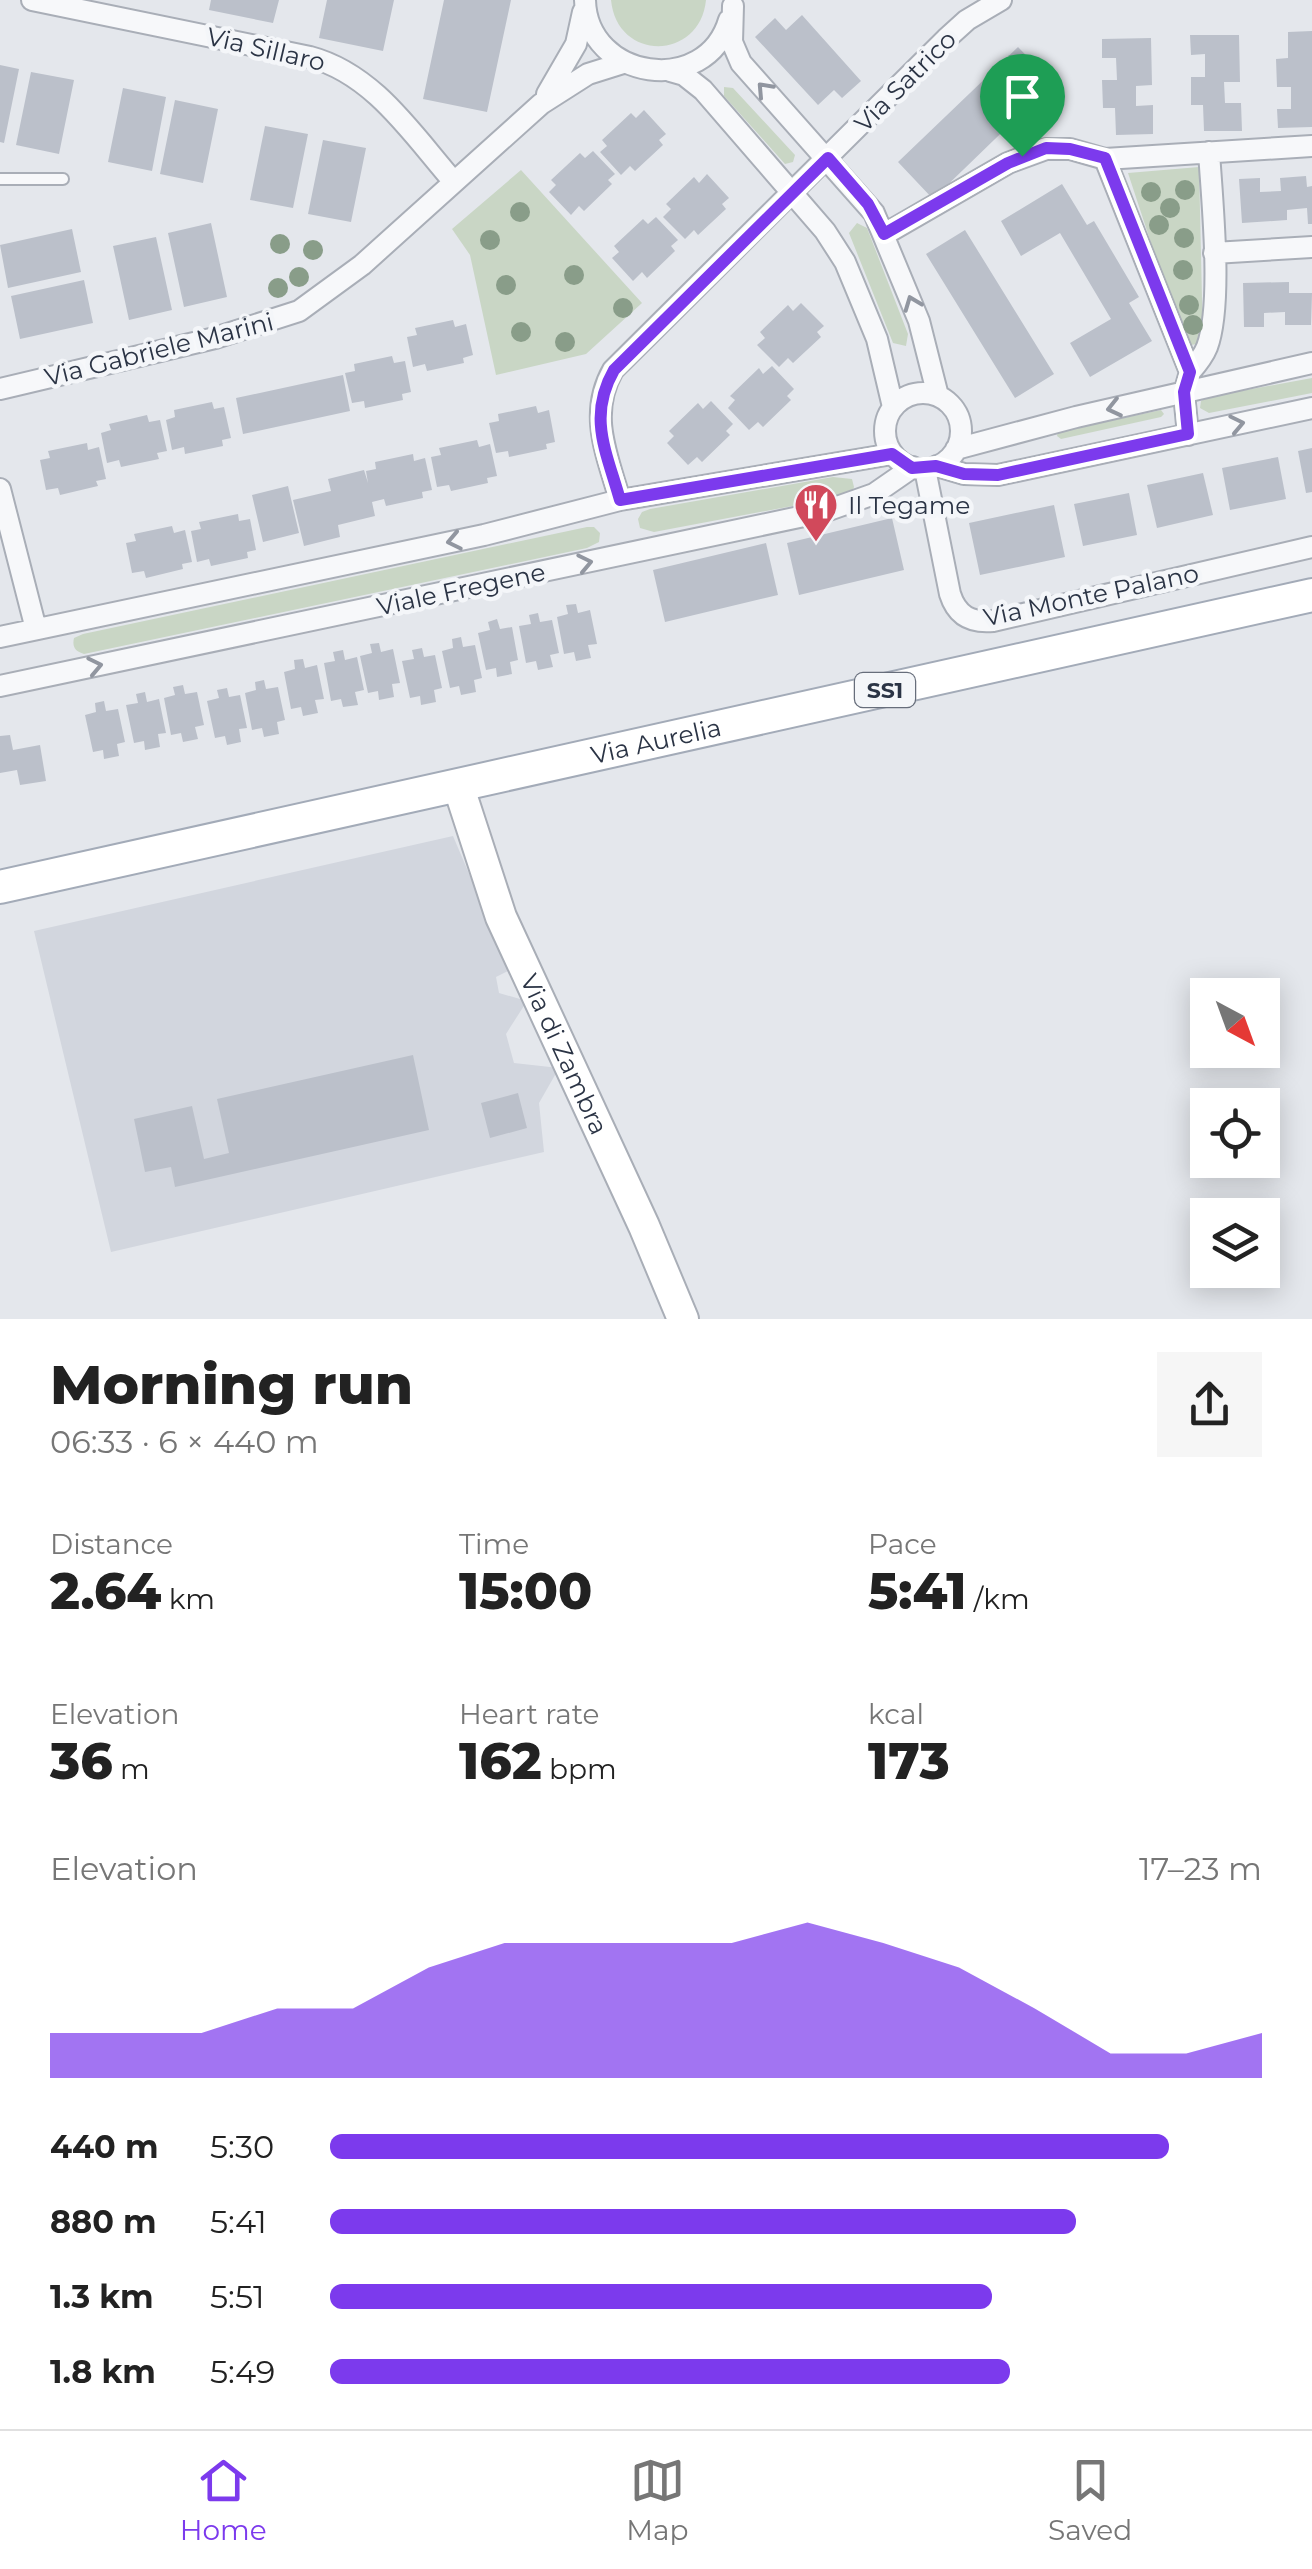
<!DOCTYPE html>
<meta charset="utf-8">
<style>
:root{--surface:#fff;--page:#f6f6f6;--text:#222;--muted:#767676;--line:#e0e0e0;--accent:#7c3aed}
body{margin:0;font-family:Montserrat,sans-serif;background:var(--page);color:var(--text);height:100vh;display:flex;flex-direction:column;font-size:38px;white-space:nowrap}
*{box-sizing:border-box;margin:0}
p{font-size:32px;color:var(--muted)}
.icon{flex:none;width:55px;height:55px;fill:none;stroke:currentColor;stroke-width:2;stroke-linecap:round;stroke-linejoin:round}
.map{position:relative;height:1319px;overflow:hidden}
.panel{display:flex;flex-direction:column;background:var(--surface);flex:1}
.panel>*{flex:none}
.needle{width:65px;rotate:139deg}
.controls{position:absolute;left:1190px;top:978px;display:grid;gap:20px}
.controls a{display:grid;place-items:center;width:90px;height:90px;border-radius:0px;background:var(--surface);box-shadow:0 5px 25px #0003;font-size:50px}
.pin{position:absolute;display:grid;place-items:center;width:85px;height:85px;color:#fff;margin:-102px -42px;border-radius:50% 50% 50% 0;rotate:-45deg;box-shadow:0 0 10px #0007}
.pin .icon{rotate:45deg}
.round{display:grid;place-items:center;flex:none;width:105px;height:105px;border-radius:0px;background:var(--page)}
.head{display:flex;align-items:center;justify-content:space-between;height:170px;padding:0 50px}
h1{font-size:55px;font-weight:800;line-height:75px}
.metrics{display:grid;grid-template-columns:repeat(3,1fr);gap:15px;height:170px;padding:10px 50px}
.metrics div{display:grid;align-content:center}
.metrics b{font-size:50px;font-weight:800}
.metrics small{font-size:28px;font-weight:400}
.metrics p{font-size:28px}
.chart{height:280px;padding:20px 50px}
.chart p{display:flex;justify-content:space-between}
.chart svg{width:100%;height:180px;margin-top:10px;fill:var(--accent);opacity:.7}
ul{padding:0 50px;list-style:none;font-size:32px}
li{display:grid;grid-template-columns:160px 120px 1fr;align-items:center;height:75px}
li i{height:25px;border-radius:12px;background:var(--accent)}
.dock{display:flex;justify-content:space-around;align-items:center;height:140px;border-top:2px solid var(--line);background:var(--surface);font-size:28px;color:var(--muted)}
.dock a{display:grid;justify-items:center;gap:5px}
.dock .on{color:var(--accent)}
.map>svg:first-child{display:block}
</style>
<div class="map">
<svg width="1312" height="1319" viewBox="0 0 1312 1319">
<rect width="100%" height="100%" fill="#e4e7ec"/>
<path fill="#d2d6de" d="M453,836l57,134 -14,7 3,16 28,8 -21,33 8,29 45,5 -20,35 5,49 -433,100 -77,-321z"/>
<path fill="#c9d6c5" d="M611,0h95c-6,61 -89,62 -95,0z
M724,87l9,1 62,67 -2,7 -8,2 -61,-68z
M1199,167l4,176 -18,3 -57,-173z
M521,170l121,133 -56,51 -90,21 -26,-120 -18,-26z
M857,223l10,5 41,106 -2,12 -13,-3 -44,-110z
M1312,378v15l-103,20 -9,-5 1,-7 7,-4z
M1161,410l3,4 -3,3 -100,22 -4,-3 1,-4z
M833,477l19,2 2,8 -3,8 -197,37 -14,-4 -2,-9 4,-7 8,-3z
M587,527h7l6,6 -1,9 -12,6 -503,106c-9,-3 -12,-7 -10,-16l9,-4z"/>
<path fill="#bbc0ca" d="M211,0h68l-6,23 -64,-13z
M327,0h67l-11,51 -64,-13z
M444,0h67l-24,112 -64,-13z
M802,15l59,66 -19,17 -8,-8 -16,15 -63,-68 20,-19 11,12z
M1312,31v96l-34,1 -1,-19h14v-22h-14l-1,-28 12,-1v-26z
M1190,35h49l1,47h-16l1,21h16l1,28h-38l-1,-26h-12v-28h14v-23l-14,1z
M1151,38l1,47 -16,1v20l17,-1v29l-37,1 -1,-27h-12l-1,-28h15l-1,-22h-14v-19z
M1018,47l35,36 -120,116 -35,-37z
M0,65l19,4 -15,74 -4,-1z
M31,72l43,8 -15,74 -43,-9z
M123,88l43,9 -14,74 -44,-9z
M175,100l43,9 -15,74 -43,-9z
M644,110l22,24 -7,6 4,5 -28,26 -5,-5 -9,9 -21,-23 7,-6 -5,-6 29,-27 5,5z
M265,126l43,8 -15,74 -43,-8z
M323,140l43,8 -15,74 -43,-8z
M593,151l22,23 -7,6 4,4 -28,27 -5,-5 -8,9 -22,-23 7,-7 -5,-5 29,-27 5,5z
M707,174l22,24 -7,6 4,5 -28,26 -4,-5 -9,9 -22,-22 8,-8 -5,-5 28,-27 5,6z
M1306,176l1,11 5,-1v38h-4l-1,-16 -20,2v10l-45,3 -3,-44 21,-1v14l21,-1 -1,-13z
M1062,184l25,41 7,-4 45,76 -10,6 23,38 -62,36 -20,-34 41,-24 -51,-86 -39,23 -20,-35z
M656,217l22,23 -7,6 4,5 -28,27 -5,-6 -9,9 -21,-23 7,-6 -5,-6 29,-27 5,5z
M211,223l16,74 -43,10 -16,-74z
M72,229l9,43 -73,16 -8,-43z
M965,230l89,144 -39,24 -89,-144z
M156,237l16,73 -43,10 -16,-74z
M84,280l9,43 -73,16 -9,-43z
M1289,282v11h23l-1,32h-26v-13l-21,1v14h-20l-1,-44z
M801,303l23,23 -7,6 4,5 -28,26 -5,-5 -9,9 -22,-22 8,-7 -5,-6 28,-27 5,6z
M453,320l2,7 11,-3 7,31 -10,3 1,5 -37,8 -2,-7 -12,3 -6,-30 10,-2 -2,-7z
M392,356l2,7 11,-2 6,31 -9,2 1,6 -38,8 -1,-7 -12,2 -7,-30 10,-2 -1,-7z
M772,366l22,23 -7,7 4,4 -28,27 -5,-5 -9,8 -21,-22 7,-8 -5,-4 29,-28 4,6z
M343,375l7,36 -107,23 -7,-36z
M711,401l22,23 -7,7 4,4 -28,27 -5,-5 -9,8 -21,-22 7,-7 -5,-5 29,-28 5,6z
M212,402l2,7 10,-2 7,31 -9,2 1,6 -38,8 -1,-7 -12,3 -6,-30 9,-3 -1,-7z
M536,406l2,7 11,-3 6,32 -9,2 1,5 -38,8 -1,-6 -12,2 -7,-30 10,-2 -1,-7z
M147,415l2,7 11,-2 7,31 -10,2 2,6 -38,8 -2,-7 -12,3 -6,-30 10,-3 -2,-6z
M477,440l2,7 11,-3 7,32 -10,2 1,5 -37,8 -2,-6 -12,2 -6,-30 10,-2 -2,-7z
M87,443l1,7 11,-3 7,32 -10,2 2,5 -38,9 -2,-7 -12,2 -6,-30 10,-2 -2,-7z
M1312,448v44l-6,1 -8,-42z
M413,454l1,7 11,-3 7,32 -10,2 1,6 -37,8 -2,-7 -12,3 3,14 -37,9 2,12 -36,9 -11,-46 38,-9 -3,-12 36,-9 4,13 -2,-12 10,-2 -1,-7z
M1278,457l8,42 -56,11 -8,-42z
M1203,473l10,42 -56,13 -10,-43z
M288,486l11,47 -36,9 -11,-47z
M1129,493l8,42 -54,11 -9,-42z
M1054,505l11,52 -85,18 -11,-52z
M238,514l1,7 11,-2 6,31 -9,2 1,6 -37,8 -2,-7 -12,3 -6,-31 10,-2 -2,-7z
M892,518l12,52 -105,25 -12,-52z
M172,526l2,7 11,-3 7,32 -10,2 1,5 -37,9 -2,-7 -12,2 -6,-30 10,-2 -2,-7z
M766,543l12,52 -113,27 -12,-52z
M576,604l2,9 12,-3 7,34 -9,1 3,13 -15,3 -2,-9 -10,2 -7,-37 11,-3 -2,-9z
M538,613l2,9 12,-2 7,33 -9,2 3,12 -15,3 -2,-9 -10,2 -7,-37 12,-2 -2,-9z
M497,619l3,10 12,-2 6,33 -8,2 2,12 -15,3 -1,-9 -10,2 -8,-37 12,-3 -2,-8z
M461,637l2,10 12,-2 7,33 -8,2 2,12 -15,3 -2,-9 -9,2 -8,-37 11,-3 -1,-9z
M379,643l2,9 12,-3 7,34 -8,1 2,13 -15,3 -1,-9 -10,2 -8,-37 12,-3 -2,-9z
M422,648l2,9 11,-2 7,33 -8,2 2,12 -15,3 -1,-9 -10,2 -8,-37 12,-2 -2,-9z
M343,650l2,10 12,-3 7,33 -9,2 3,13 -15,2 -2,-8 -10,2 -7,-38 11,-2 -2,-9z
M303,659l2,9 12,-3 7,34 -9,1 3,13 -15,3 -2,-9 -10,2 -7,-37 11,-3 -1,-9z
M264,680l2,9 12,-2 7,33 -8,2 2,12 -15,3 -2,-9 -10,2 -7,-37 11,-3 -1,-8z
M183,685l2,9 12,-2 7,33 -9,2 3,12 -15,3 -2,-9 -10,2 -7,-37 11,-3 -2,-8z
M227,688l2,9 11,-2 7,33 -8,1 2,13 -14,3 -2,-9 -10,2 -8,-37 12,-3 -2,-8z
M145,692l2,10 12,-3 7,34 -8,1 2,13 -15,3 -1,-9 -10,2 -8,-38 12,-2 -2,-9z
M104,701l2,10 12,-2 7,33 -8,2 2,12 -15,3 -1,-9 -10,2 -8,-37 11,-3 -1,-9z
M10,735l3,15 27,-5 6,36 -26,4 -3,-15 -17,3v-37z
M413,1055l16,75 -254,57 -4,-20 -26,5 -11,-53 58,-13 12,53 25,-6 -12,-54z
M518,1093l9,35 -37,10 -9,-35z"/>
<g fill="none" stroke-linecap="round" stroke-linejoin="round">
<defs>
<path id="lane" d="M0,179h63"/>
<path id="street" d="M32,0l278,57c64,17 102,77 144,125
M585,0c2,80 121,98 144,20
M733,6l-1,36 9,21 133,150 45,108 19,75
M670,71l14,4 19,15 122,141 20,31 32,77 16,68
M547,94l29,-50 7,-32
M1105,159l85,213 -6,21 4,42
M885,234l123,-71 38,-14h24l35,10 207,-13
M1214,253l98,-6
M1190,372c7,-8 13,-15 17,-25 16,-43 5,-146 2,-195
M0,389l215,-51 84,-27 63,-46 179,-161 47,-30 35,-11
M885 431a38 38 0 1 1 76 0a38 38 0 1 1-76 0Z
M956,449l120,-32 236,-54
M937,466l27,8 34,1 314,-67
M925,469l25,125c7,22 21,29 43,27l319,-74
M0,489l36,140
M620,500c-13,-45 -32,-86 -7,-130l333,-331 21,-19 34,-20
M0,637l484,-102 136,-35 272,-46
M0,686l823,-174 51,-18 39,-27"/>
<g id="secondary">
<path id="s1" d="M458,785l43,132 143,309 39,93"/>
</g>
<g id="primary">
<path id="s2" d="M0,887l1312,-292"/>
</g>
</defs>
<use href="#lane" stroke="#a9aeb7" stroke-width="14"/>
<use href="#street" stroke="#a9aeb7" stroke-width="24"/>
<use href="#secondary" stroke="#a9aeb7" stroke-width="34"/>
<use href="#primary" stroke="#a3abb8" stroke-width="36"/>
<use href="#lane" stroke="#f7f8fa" stroke-width="10"/>
<use href="#street" stroke="#f7f8fa" stroke-width="20"/>
<use href="#secondary" stroke="#fff" stroke-width="30"/>
<use href="#primary" stroke="#fff" stroke-width="32"/>
</g>
<g fill="#899d89">
<circle cx="1185" cy="190" r="10"/>
<circle cx="1151" cy="192" r="10"/>
<circle cx="1170" cy="208" r="10"/>
<circle cx="520" cy="212" r="10"/>
<circle cx="1159" cy="225" r="10"/>
<circle cx="1184" cy="238" r="10"/>
<circle cx="490" cy="240" r="10"/>
<circle cx="280" cy="244" r="10"/>
<circle cx="313" cy="250" r="10"/>
<circle cx="1183" cy="270" r="10"/>
<circle cx="574" cy="275" r="10"/>
<circle cx="299" cy="277" r="10"/>
<circle cx="506" cy="285" r="10"/>
<circle cx="278" cy="288" r="10"/>
<circle cx="1189" cy="305" r="10"/>
<circle cx="623" cy="308" r="10"/>
<circle cx="1193" cy="325" r="10"/>
<circle cx="521" cy="332" r="10"/>
<circle cx="565" cy="342" r="10"/>
</g>
<defs><path id="oneway-chevron" d="M-2-3.5L2.5 0L-2 3.5" fill="none" stroke-width="1.6" stroke-linecap="round" stroke-linejoin="round" transform="scale(2.5)"/></defs>
<g stroke="#9196a0">
<use href="#oneway-chevron" transform="translate(764 89) rotate(-133)"/>
<use href="#oneway-chevron" transform="translate(912 303) rotate(-111)"/>
<use href="#oneway-chevron" transform="translate(1114 408) rotate(167)"/>
<use href="#oneway-chevron" transform="translate(1237 424) rotate(-12)"/>
<use href="#oneway-chevron" transform="translate(454 541) rotate(168)"/>
<use href="#oneway-chevron" transform="translate(585 563) rotate(-12)"/>
<use href="#oneway-chevron" transform="translate(95 666) rotate(-12)"/>
</g>
<g fill="none" stroke-linecap="round" stroke-linejoin="round">
<defs>
<path id="route" d="M1046,148l24,1 35,9 85,214 -6,20 4,42 -190,41 -34,-1 -28,-8 -24,2 -20,-14 -272,46c-13,-47 -33,-83 -6,-130l214,-212 40,46 16,30 124,-71z"/>
</defs>
<use href="#route" stroke="#fff" stroke-width="20"/>
<use href="#route" stroke="#7c3aed" stroke-width="12"/>
</g>
<defs>
<symbol id="restaurant-pin" viewBox="-11 -11 22 30"><path d="M0 17L-7.5 6A9.5 9.5 0 1 1 7.5 6Z" fill="#d1495b" stroke="#f4f6f9"/><path d="M-5-6h1v4h1v-4h1v4h1v-4h1v5L-1.5 .5V6h-2V.5L-5-1ZM5-6V6H3V1.5H1.5Q1.5-4 5-6Z" fill="#fff"/></symbol>
</defs>
<g fill-rule="evenodd">
<use href="#restaurant-pin" x="791" y="480" width="50" height="68"/>
</g>
<g text-anchor="middle" dominant-baseline="central" stroke-width="9" stroke-linejoin="round" paint-order="stroke">
<rect fill="#f4f6f9" stroke="#676e7b" stroke-width="2.5" x="855" y="673" width="60" height="34" rx="8"/>
<g font-size="22" font-weight="bold" fill="#2b3445">
<text x="885" y="690">SS1</text>
</g>
<g font-size="25" fill="#2b3445" stroke="#f4f6f9">
<text transform="translate(266 49) rotate(13)">Via Sillaro</text>
<text transform="translate(905 81) rotate(-45)">Via Satrico</text>
<text transform="translate(159 349) rotate(-14)">Via Gabriele Marini</text>
<text transform="translate(461 589) rotate(-12)">Viale Fregene</text>
<text transform="translate(1091 595) rotate(-12)">Via Monte Palano</text>
<text stroke="none"><textPath href="#s2" startOffset="672">Via Aurelia</textPath></text>
<text stroke="none"><textPath href="#s1" startOffset="290">Via di Zambra</textPath></text>
</g>
<g font-size="25" fill="#2b3445" stroke="#f4f6f9" text-anchor="start">
<text x="848" y="505">Il Tegame</text>
</g>
</g>
</svg>
<div class="controls">
<a><svg class="needle" viewBox="-14 -14 28 28"><path d="M0-13l5 13h-10z" fill="#e53935"/><path d="M0 13l5-13h-10z" fill="#767676"/></svg></a>
<a><svg class="icon" aria-label="locate" viewBox="0 0 24 24"><circle cx="12" cy="12" r="6"/><path d="M12 2v4M12 18v4M2 12h4M18 12h4"/></svg></a>
<a><svg class="icon" aria-label="layers" viewBox="0 0 24 24"><path d="M12 4l9 5-9 5-9-5zM3 14l9 5 9-5"/></svg></a>
</div>
<div class="pin" style="left:1022px;top:156px;background:#1e9e55"><svg class="icon" aria-label="arrive" viewBox="0 0 24 24"><path d="M6 21V4h12l-3 4 3 4H6"/></svg></div>
</div>
<section class="panel">
<div class="head"><div><h1>Morning run</h1><p>06:33 · 6 × 440 m</p></div><a class="round"><svg class="icon" aria-label="share" viewBox="0 0 24 24"><path d="M12 15V3M7 8l5-5 5 5M5 13v7h14v-7"/></svg></a></div>
<div class="metrics">
<div><p>Distance</p><b>2.64<small> km</small></b></div>
<div><p>Time</p><b>15:00</b></div>
<div><p>Pace</p><b>5:41<small> /km</small></b></div>
</div>
<div class="metrics">
<div><p>Elevation</p><b>36<small> m</small></b></div>
<div><p>Heart rate</p><b>162<small> bpm</small></b></div>
<div><p>kcal</p><b>173</b></div>
</div>
<div class="chart"><p><span>Elevation</span>17–23 m</p>
<svg viewBox="0 0 160 44" preserveAspectRatio="none"><path d="M0 44V33L10 33L20 33L30 27L40 27L50 17L60 11L70 11L80 11L90 11L100 6L110 11L120 17L130 27L140 38L150 38L160 33V44z"/></svg>
</div>
<ul>
<li><b>440 m</b>5:30<i style="width:90%"></i></li>
<li><b>880 m</b>5:41<i style="width:80%"></i></li>
<li><b>1.3 km</b>5:51<i style="width:71%"></i></li>
<li><b>1.8 km</b>5:49<i style="width:73%"></i></li>
</ul>
</section>
<nav class="dock">
<a class="on"><svg class="icon" aria-label="home" viewBox="0 0 24 24"><path d="M3 11l9-7 9 7M6 9v11h12V9"/></svg>Home</a>
<a><svg class="icon" aria-label="map" viewBox="0 0 24 24"><path d="M3 6l6-2 6 2 6-2v14l-6 2-6-2-6 2zM9 4v14M15 6v14"/></svg>Map</a>
<a><svg class="icon" aria-label="saved" viewBox="0 0 24 24"><path d="M7 4h10v16l-5-4-5 4z"/></svg>Saved</a>
</nav>
